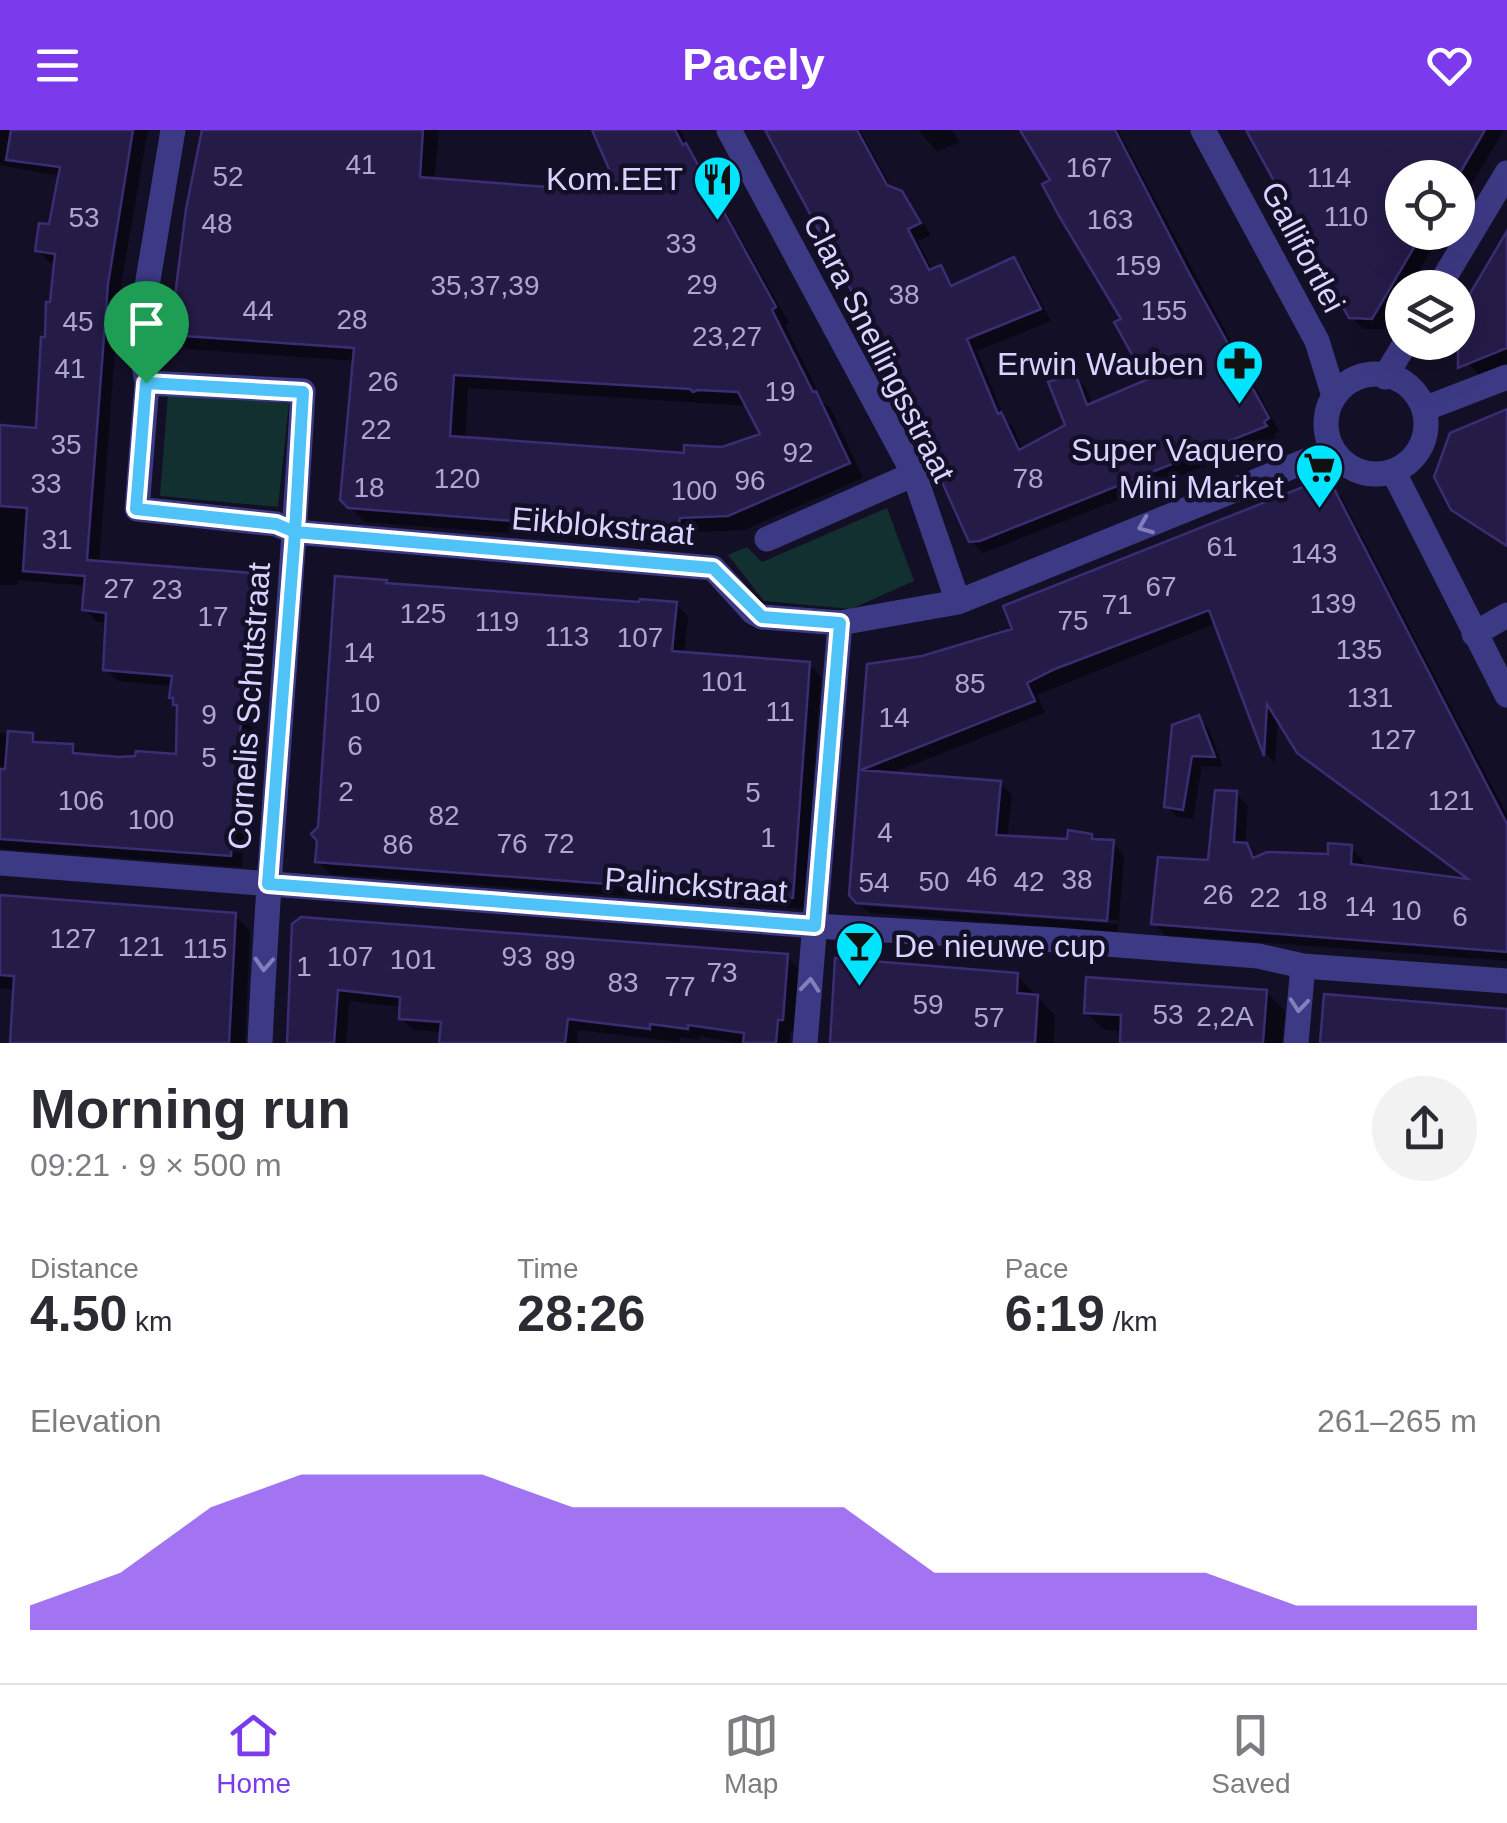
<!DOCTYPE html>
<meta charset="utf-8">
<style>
:root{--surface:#fff;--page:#f2f2f3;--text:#2b2b33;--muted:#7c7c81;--line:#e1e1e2;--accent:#7c3aed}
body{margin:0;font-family:Arial,sans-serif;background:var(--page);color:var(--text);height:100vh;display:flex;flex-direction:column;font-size:38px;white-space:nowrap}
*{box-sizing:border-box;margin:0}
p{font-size:32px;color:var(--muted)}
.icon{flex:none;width:55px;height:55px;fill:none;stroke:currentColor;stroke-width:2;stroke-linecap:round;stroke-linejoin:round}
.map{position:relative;height:913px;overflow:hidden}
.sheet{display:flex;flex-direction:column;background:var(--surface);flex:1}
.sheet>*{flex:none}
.buttons{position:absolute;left:1385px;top:30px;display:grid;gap:20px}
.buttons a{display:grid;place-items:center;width:90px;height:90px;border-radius:50%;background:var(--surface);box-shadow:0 10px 40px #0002;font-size:50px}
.pin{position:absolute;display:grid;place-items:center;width:85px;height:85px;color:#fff;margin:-102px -42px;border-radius:50% 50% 50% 0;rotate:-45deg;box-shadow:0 0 10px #0007}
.pin .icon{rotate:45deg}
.round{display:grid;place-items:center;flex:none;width:105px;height:105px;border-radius:52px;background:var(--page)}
.summary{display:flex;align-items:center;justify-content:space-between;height:170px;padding:0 30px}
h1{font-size:55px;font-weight:800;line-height:75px}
.figures{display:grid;grid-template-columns:repeat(3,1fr);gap:15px;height:170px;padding:10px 30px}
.figures div{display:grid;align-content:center}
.figures b{font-size:50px;font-weight:800}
.figures small{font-size:28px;font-weight:400}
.figures p{font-size:28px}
.chart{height:280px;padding:20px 30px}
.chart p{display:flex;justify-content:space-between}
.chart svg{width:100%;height:180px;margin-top:10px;fill:var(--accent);opacity:.7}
header{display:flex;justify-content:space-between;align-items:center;height:130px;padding:0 30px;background:var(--accent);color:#fff;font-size:45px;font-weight:800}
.dock{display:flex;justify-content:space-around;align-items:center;height:140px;border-top:2px solid var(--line);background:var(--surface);font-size:28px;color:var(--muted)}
.dock a{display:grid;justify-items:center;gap:5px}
.dock .current{color:var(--accent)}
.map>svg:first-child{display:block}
</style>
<header><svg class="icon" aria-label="menu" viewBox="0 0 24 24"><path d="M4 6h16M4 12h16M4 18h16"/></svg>Pacely<svg class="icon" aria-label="heart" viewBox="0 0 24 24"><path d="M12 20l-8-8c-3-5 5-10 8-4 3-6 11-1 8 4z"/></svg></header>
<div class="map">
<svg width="1507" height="913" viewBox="0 0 1507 913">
<rect width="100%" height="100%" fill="#130f26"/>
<path fill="#12302f" d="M168,264l121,9 -11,104 -118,-11z
M887,378l27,73 -63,28 -87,-8 -36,-46 19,-8 15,15z"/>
<path fill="#0007" fill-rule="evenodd" d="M0,0h148l-29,167 -20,267 152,11 12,12 -21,280 -242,-18v-116l32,3 9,9 31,1 10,11 37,2 59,-3 1,-48 -8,-11 2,-11 -55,-5 -12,-12 2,-46 -11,-1 -12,-13 2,-23 -69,-6 -1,5h-17v-158l39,3 18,-167h-7l-12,-13 13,-23 9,-51 -60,-11z
M205,0h234l-5,51 153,12 28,-16 -20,-47h85l109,193 -4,2 38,77 8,7 32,69 -119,52 -50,2 -3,16 -326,-26 -15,-15 6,-146 -169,-12 -15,-14zM468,258l280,18 15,30 -41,14 -36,6 -221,-16z
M767,0h93l33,60 20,16 18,29 -13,6 15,30 7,-3 15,19 58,-27 12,12 26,49 -74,30 28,69 8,7 10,23 46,-23 5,-51 12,12 6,17 57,-24 -24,-61 -71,-139 -30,-51h94l161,301 -5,4 2,3 -293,115 -12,-12 -88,-196z
M919,0h33l7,12 -22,10z
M1248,0h256l-46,77v-29h-56v54h40l-33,56h-7v10l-18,31h-21l-12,-12z
M1507,106v128l-28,11 -29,-33h8v-23z
M1329,355l13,13 165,317v146l-342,-26 -11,-12 57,-60 25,-69 12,12 -3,39 13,13 72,-1 21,-9 12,12v8l109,14 -160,-117 -13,-13 -21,-35 -3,46 -9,-9 -49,-131 -180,72 8,18 -156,61 111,9 12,12 -5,43 63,4 20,-6 6,6 17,1 11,12 -5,65 -259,-20v4l-9,-10 18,-228 54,-7 93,-29z
M388,456l288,18 12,13 -4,38 125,9 12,13 -17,232 -474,-35 -12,-13 2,-33z
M1198,588l11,11 14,38 -21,-1 -9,53 -16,-2 -11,-11z
M0,767l235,19 15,15 -5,112h-68l1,-24 -33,-3 -4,27h-128l3,-53 -16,-2z
M862,776l256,18v8l-248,-19z
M295,796l492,31 12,12 -5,62h-4l-1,12h-53l-36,-7 -1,4 -19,-3v5l-102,-12 -1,13h-135v-11l-29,-2 -12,-12 1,-11 -53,-6 -3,42h-57z
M837,831l180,14 38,41 -1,27h-223z
M1266,862l19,19 -3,32h-160l1,-11 -18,-2 -19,-18z"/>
<path fill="#241b47" stroke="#3b2d73" stroke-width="2.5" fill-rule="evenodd" d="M11,0h122l-25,154 -21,276 165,13 -21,283 -231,-17v-70h5l3,-38 25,2v9l40,2v9l46,4 16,-1 1,-5 40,3 1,-49h-4v-7h-4l3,-22 -69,-6 3,-57 -24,-3 3,-34 -62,-5 4,-63 -27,-2v-81l36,3 5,-91h4l1,-35h4l5,-48 -20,-3 4,-28 10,1 11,-57 -54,-7z
M202,0h221l-3,47 166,13 26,-14 -20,-46h83l8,15 3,-2 90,164 -4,3 41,82 3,-1 34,72 -122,53 -48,2 -3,16 -329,-26 -8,-8 14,-152 -184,-13 16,-126zM454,245l236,14 3,3 5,-2 40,2 22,42 -38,13 -38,-2v8l-234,-17z
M765,0h92l30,55 15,6 19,32 -13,6 21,41 12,-5 10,21 63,-29 27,52 -74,30 31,75 3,-2 18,38 46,-25 -17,-43 27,-9 12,32 59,-25 -32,-58 7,-3 -62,-103 -17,-32 8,-4 -30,-50h95l73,141 81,147 -5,4 3,4 -287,115 -11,1 -88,-196z
M1246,0h239l-28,48h-55v54h21l-51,87 -23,-1z
M1507,101v117l-49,20v-54z
M1507,279v137l-56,-36 -17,-33 16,-44z
M1321,350l10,3 176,341v128l-356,-28 7,-67 50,3 7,-70 22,1 -3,51 13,1 6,15 14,-6 61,2v-11l24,2 -1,19 117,15 -171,-126 -30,-49 -3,52 -55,-146 -154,59 -28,14 8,18 -174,69 140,11 -5,54 71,4 1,-9 24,4v5l22,1 -7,81 -251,-18 -7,-8 18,-231 55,-8 90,-27 -9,-23z
M335,446l52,4 -1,3 253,19 1,-3 37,3 -5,49 138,11 -17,236 -478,-36 2,-21 -6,-7 7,-7z
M1199,585l16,42 -23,-1 -9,54 -19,-3 8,-82z
M0,765l236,18 -7,130h-219l4,-67 -14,-1z
M301,787l487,37 -5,66h-5l-2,23h-33l1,-10 -56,-8v4l-38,-5v5l-82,-10 -3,24h-126l2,-21 -42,-3 1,-22 -62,-7 -4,53h-47l5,-119z
M835,828l183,15 -1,20 21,2 -3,48h-205z
M1086,847l181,13 -4,53h-143l1,-28 -37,-2z
M1324,864l183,15v34h-187z"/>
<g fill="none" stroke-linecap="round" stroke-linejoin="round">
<path stroke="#3d3a85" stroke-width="25" d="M729,0l185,344 44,128
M1203,0l114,211 17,55
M1438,158l69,-115
M1326 294a50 50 0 1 1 100 0a50 50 0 1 1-100 0Z
M1385,247l21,-35
M147,253l-8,-49 34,-204
M1424,279l83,-32
M1394,343l113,222
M767,409l147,-65
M1474,504l33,-19
M0,733l815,63 241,14 202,16 45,10 204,15
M260,913c10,-217 31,-434 43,-652l-156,-8 -10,126 139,15 19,8 418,36 40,44 9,5 78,6 118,-21 375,-152
M805,913l35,-420
M1296,913l7,-77"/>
</g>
<defs><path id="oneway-chevron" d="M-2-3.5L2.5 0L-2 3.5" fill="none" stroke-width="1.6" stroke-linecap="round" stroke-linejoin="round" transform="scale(2.5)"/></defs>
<g stroke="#837fbc">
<use href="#oneway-chevron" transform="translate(1145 396) rotate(158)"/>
<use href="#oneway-chevron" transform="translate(264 834) rotate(93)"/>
<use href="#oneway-chevron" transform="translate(810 855) rotate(-85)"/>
<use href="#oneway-chevron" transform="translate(1299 875) rotate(95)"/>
</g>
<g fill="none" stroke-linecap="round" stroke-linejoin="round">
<defs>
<path id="route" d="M146,253l-10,126 140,15 19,8 -27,352 547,42 25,-303 -78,-6 -49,-49 -418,-36 8,-140 -157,-9"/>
</defs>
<use href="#route" stroke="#fff" stroke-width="20"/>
<use href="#route" stroke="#4fc3f7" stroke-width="12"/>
</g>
<defs>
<symbol id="restaurant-pin" viewBox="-11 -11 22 30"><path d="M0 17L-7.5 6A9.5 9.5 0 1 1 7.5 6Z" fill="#00e5ff" stroke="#130f26"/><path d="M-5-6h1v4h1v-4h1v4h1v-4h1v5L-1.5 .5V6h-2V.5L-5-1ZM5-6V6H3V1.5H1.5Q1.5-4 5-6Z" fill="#111"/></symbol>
<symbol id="pharmacy-pin" viewBox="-11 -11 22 30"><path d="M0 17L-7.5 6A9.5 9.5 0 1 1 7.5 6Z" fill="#00e5ff" stroke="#130f26"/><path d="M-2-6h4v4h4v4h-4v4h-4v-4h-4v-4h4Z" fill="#111"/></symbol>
<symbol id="supermarket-pin" viewBox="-11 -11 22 30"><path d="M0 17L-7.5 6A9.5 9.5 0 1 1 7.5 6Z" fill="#00e5ff" stroke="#130f26"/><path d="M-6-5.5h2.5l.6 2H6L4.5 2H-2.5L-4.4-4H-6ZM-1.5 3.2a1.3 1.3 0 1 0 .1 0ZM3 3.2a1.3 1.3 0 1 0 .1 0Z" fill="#111"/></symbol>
<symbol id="bar-pin" viewBox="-11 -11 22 30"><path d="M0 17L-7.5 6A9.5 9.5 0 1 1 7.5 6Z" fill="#00e5ff" stroke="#130f26"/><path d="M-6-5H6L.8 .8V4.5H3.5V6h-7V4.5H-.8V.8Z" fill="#111"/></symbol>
</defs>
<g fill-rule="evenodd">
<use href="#restaurant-pin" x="690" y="22" width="55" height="75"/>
<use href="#pharmacy-pin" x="1212" y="206" width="55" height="75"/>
<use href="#supermarket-pin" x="1292" y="310" width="55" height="75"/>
<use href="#bar-pin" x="832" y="788" width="55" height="75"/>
</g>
<g text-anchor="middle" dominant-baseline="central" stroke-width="9" stroke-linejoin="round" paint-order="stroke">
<g font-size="28" fill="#aca6d1">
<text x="361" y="34">41</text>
<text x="1089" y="37">167</text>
<text x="228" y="46">52</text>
<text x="1329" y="47">114</text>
<text x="1346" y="86">110</text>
<text x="84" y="87">53</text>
<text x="1110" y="89">163</text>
<text x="217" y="93">48</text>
<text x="681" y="113">33</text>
<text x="1138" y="135">159</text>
<text x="702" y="154">29</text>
<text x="485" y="155">35,37,39</text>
<text x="904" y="164">38</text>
<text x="258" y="180">44</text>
<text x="1164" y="180">155</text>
<text x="352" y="189">28</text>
<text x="78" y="191">45</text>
<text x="727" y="206">23,27</text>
<text x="70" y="238">41</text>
<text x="383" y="251">26</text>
<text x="780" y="261">19</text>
<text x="376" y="299">22</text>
<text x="66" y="314">35</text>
<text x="798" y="322">92</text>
<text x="457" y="348">120</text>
<text x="1028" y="348">78</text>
<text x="750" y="350">96</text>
<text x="46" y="353">33</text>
<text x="369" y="357">18</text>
<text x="694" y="360">100</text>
<text x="57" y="409">31</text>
<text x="1222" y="416">61</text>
<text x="1314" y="423">143</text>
<text x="1161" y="456">67</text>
<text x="119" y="458">27</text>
<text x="167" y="459">23</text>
<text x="1333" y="473">139</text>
<text x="1117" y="474">71</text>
<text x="423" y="483">125</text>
<text x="213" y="486">17</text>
<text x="1073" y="490">75</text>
<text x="497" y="491">119</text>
<text x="567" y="506">113</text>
<text x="640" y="507">107</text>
<text x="1359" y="519">135</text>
<text x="359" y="522">14</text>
<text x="724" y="551">101</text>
<text x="970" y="553">85</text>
<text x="1370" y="567">131</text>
<text x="365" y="572">10</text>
<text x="780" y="581">11</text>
<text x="209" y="584">9</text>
<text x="894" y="587">14</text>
<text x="1393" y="609">127</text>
<text x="355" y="615">6</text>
<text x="209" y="627">5</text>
<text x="346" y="661">2</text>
<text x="753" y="662">5</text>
<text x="81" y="670">106</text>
<text x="1451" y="670">121</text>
<text x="444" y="685">82</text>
<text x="151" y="689">100</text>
<text x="885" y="702">4</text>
<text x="768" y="707">1</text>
<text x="512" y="713">76</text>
<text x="559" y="713">72</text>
<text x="398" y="714">86</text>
<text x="982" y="746">46</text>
<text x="1077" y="749">38</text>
<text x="934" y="751">50</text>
<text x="1029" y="751">42</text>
<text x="874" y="752">54</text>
<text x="1218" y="764">26</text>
<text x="1265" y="767">22</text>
<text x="1312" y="770">18</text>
<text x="1360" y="776">14</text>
<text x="1406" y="780">10</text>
<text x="1460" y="786">6</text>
<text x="73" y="808">127</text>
<text x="141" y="816">121</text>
<text x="205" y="818">115</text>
<text x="350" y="826">107</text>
<text x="517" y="826">93</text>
<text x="413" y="829">101</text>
<text x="560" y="830">89</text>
<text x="304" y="836">1</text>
<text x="722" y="842">73</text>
<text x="623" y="852">83</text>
<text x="680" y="856">77</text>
<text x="928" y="874">59</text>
<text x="1168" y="884">53</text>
<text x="1225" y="886">2,2A</text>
<text x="989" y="887">57</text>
</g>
<g font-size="32" fill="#d9d4ff" stroke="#130f26" text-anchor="end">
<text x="683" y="49">Kom.EET</text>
<text x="1204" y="234">Erwin Wauben</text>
<text x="1284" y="320">Super Vaquero<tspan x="1284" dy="37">Mini Market</tspan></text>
<text x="894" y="816" text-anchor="start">De nieuwe cup</text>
</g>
<g font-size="32" fill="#d9d4ff" stroke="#130f26">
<text transform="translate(1303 117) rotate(62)">Gallifortlei</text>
<text transform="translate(879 218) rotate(63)">Clara Snellingsstraat</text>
<text transform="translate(603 396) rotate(5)">Eikblokstraat</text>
<text transform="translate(249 576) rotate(-86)">Cornelis Schutstraat</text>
<text transform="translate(696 755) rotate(4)">Palinckstraat</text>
</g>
</g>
</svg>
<div class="buttons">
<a><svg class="icon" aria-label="locate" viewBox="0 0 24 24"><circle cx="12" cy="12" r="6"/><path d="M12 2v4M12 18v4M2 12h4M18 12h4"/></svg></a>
<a><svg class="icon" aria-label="layers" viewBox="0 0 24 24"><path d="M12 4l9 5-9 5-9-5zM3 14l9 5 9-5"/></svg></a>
</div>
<div class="pin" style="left:146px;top:253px;background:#1e9e55"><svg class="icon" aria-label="arrive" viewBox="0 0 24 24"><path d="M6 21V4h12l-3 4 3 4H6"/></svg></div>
</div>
<section class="sheet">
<div class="summary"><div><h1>Morning run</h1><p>09:21 · 9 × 500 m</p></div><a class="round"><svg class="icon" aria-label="share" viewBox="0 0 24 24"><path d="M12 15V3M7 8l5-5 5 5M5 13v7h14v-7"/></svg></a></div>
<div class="figures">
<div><p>Distance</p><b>4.50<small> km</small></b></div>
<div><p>Time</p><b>28:26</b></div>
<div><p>Pace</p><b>6:19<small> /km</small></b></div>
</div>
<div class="chart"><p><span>Elevation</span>261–265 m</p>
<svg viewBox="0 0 160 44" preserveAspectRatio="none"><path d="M0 44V38L10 30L20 14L30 6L40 6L50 6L60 14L70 14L80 14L90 14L100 30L110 30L120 30L130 30L140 38L150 38L160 38V44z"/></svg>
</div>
</section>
<nav class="dock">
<a class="current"><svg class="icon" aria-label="home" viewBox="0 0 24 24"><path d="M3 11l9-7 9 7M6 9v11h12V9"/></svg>Home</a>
<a><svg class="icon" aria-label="map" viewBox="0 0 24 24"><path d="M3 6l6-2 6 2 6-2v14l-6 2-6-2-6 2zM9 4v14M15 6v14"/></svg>Map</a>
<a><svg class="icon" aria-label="saved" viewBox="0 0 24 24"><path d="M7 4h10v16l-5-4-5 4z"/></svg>Saved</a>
</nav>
